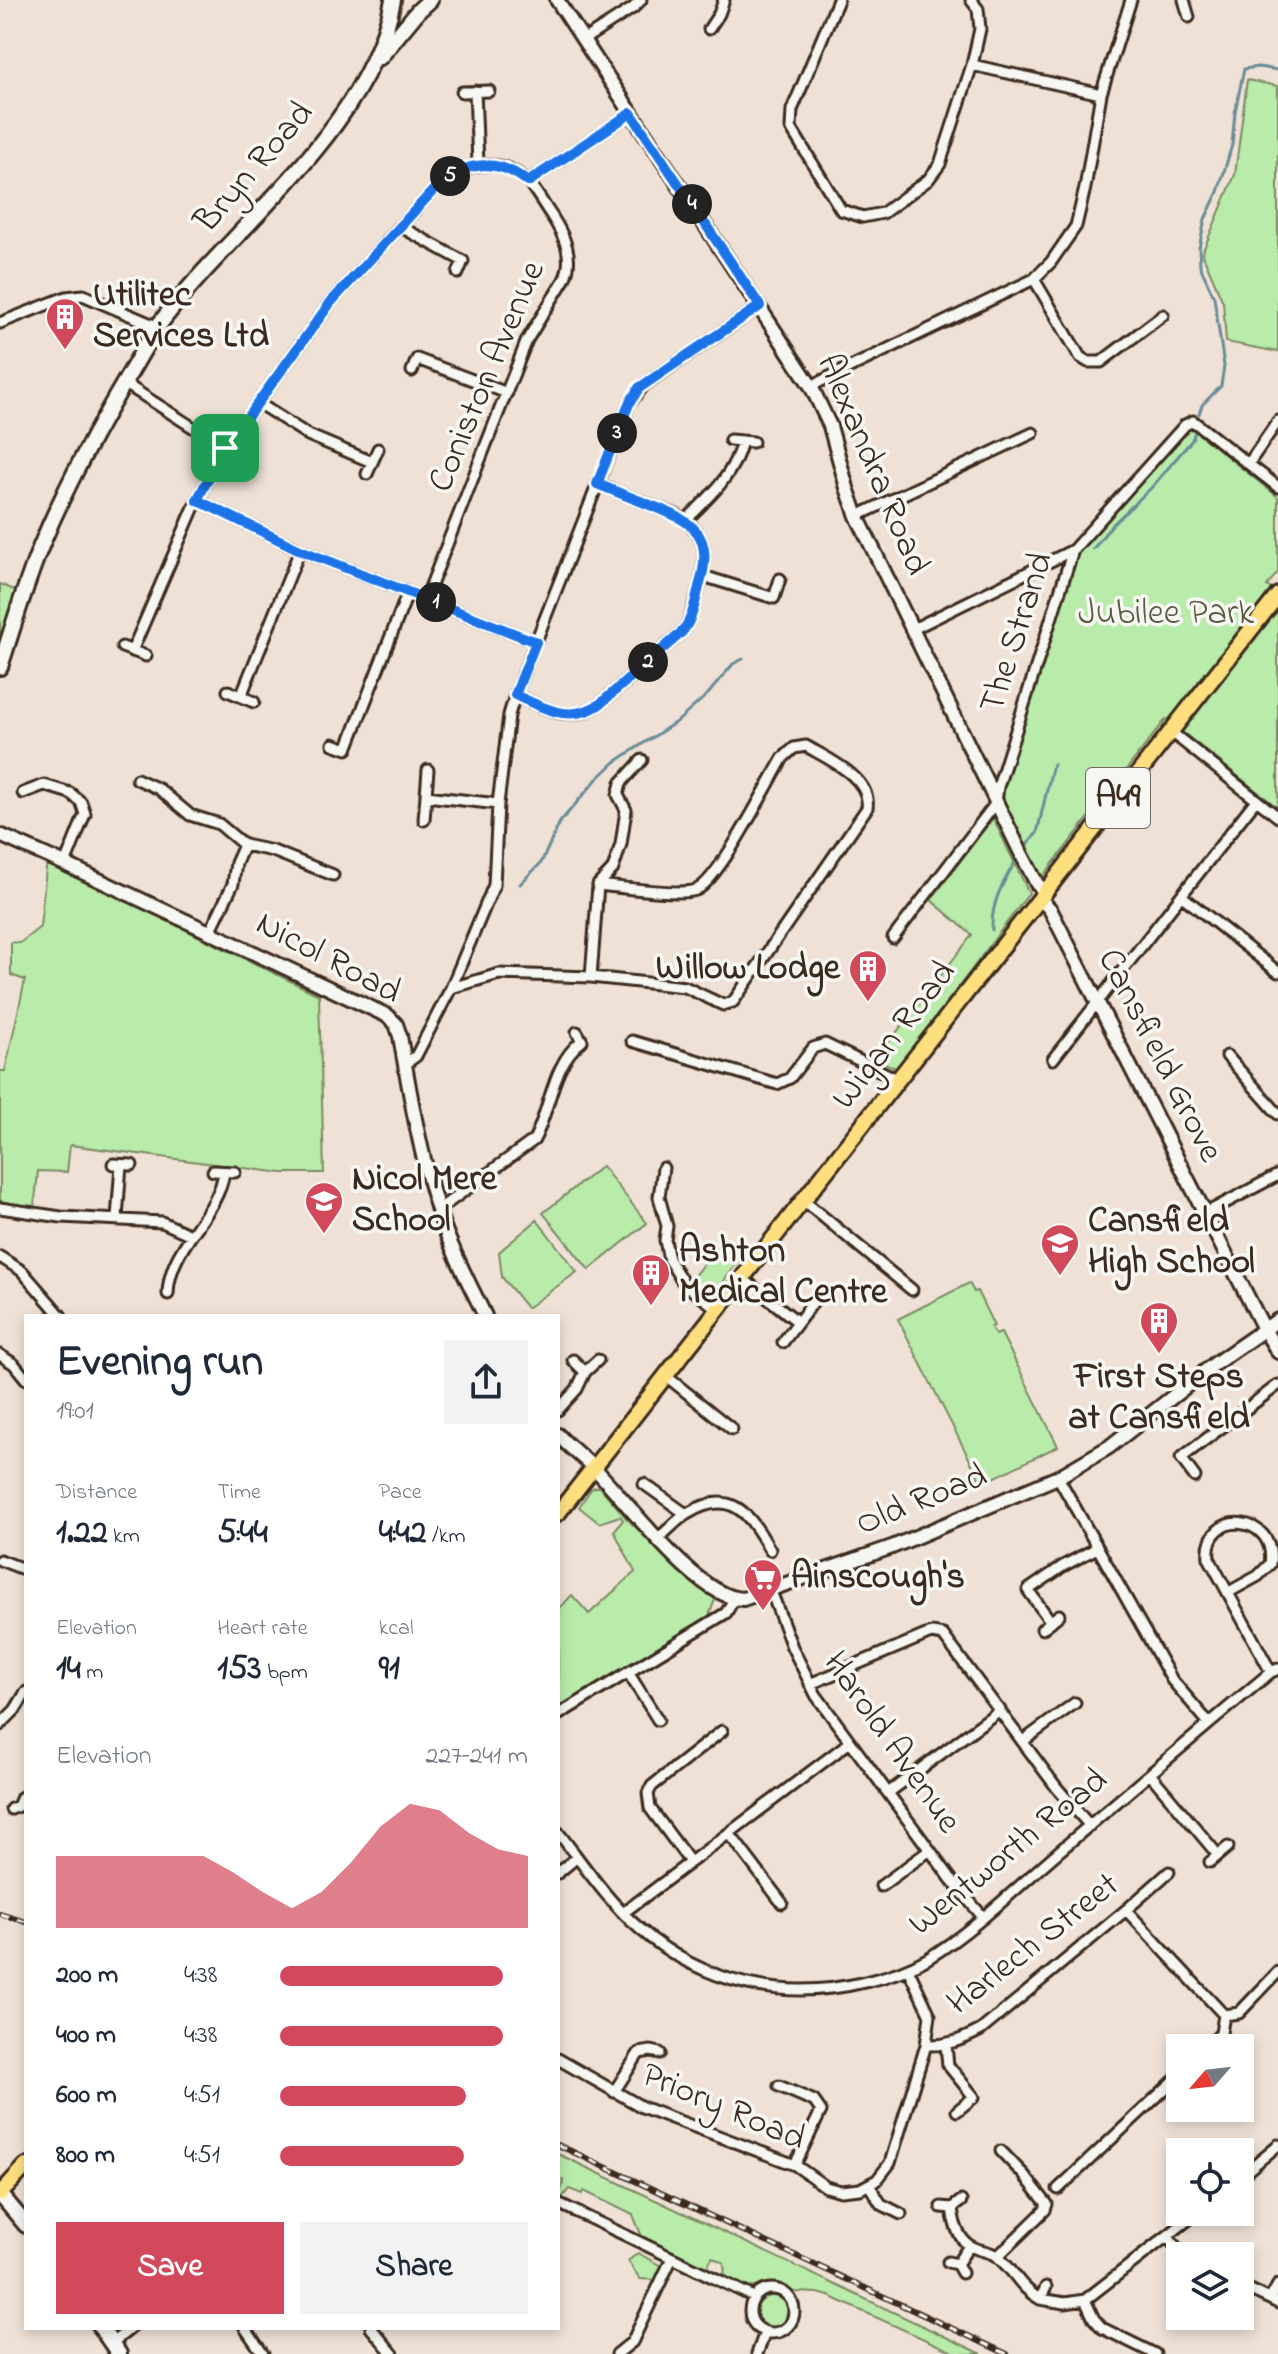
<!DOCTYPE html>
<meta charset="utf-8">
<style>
:root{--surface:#fff;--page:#f2f2f3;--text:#1f2937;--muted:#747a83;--accent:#d1495b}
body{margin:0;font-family:"Indie Flower",sans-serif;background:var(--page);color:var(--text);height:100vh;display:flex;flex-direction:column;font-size:30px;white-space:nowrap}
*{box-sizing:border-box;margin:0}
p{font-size:26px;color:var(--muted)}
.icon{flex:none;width:44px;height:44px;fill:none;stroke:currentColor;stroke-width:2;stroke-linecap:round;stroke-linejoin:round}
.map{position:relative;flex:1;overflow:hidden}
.drawer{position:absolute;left:24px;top:1314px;width:536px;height:1016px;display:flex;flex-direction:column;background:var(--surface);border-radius:0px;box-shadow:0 4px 12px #0003}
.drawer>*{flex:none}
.needle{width:52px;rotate:242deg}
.buttons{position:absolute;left:1166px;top:2034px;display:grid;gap:16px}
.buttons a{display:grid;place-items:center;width:88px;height:88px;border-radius:0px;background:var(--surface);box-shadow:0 4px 12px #0003;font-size:40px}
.pin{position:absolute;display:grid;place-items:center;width:68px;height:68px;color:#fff;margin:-34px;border-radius:16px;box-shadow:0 4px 12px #0006}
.km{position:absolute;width:40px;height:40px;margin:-20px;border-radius:50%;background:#222;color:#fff;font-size:22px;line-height:40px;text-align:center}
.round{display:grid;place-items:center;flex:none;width:84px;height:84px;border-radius:0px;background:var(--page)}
.summary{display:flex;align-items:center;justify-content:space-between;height:136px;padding:0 32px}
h1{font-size:44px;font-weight:800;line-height:60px}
.figures{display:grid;grid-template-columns:repeat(3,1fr);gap:12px;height:136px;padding:8px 32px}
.figures div{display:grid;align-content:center}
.figures b{font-size:34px;font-weight:800}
.figures small{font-size:22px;font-weight:400}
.figures p{font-size:22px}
.chart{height:224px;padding:16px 32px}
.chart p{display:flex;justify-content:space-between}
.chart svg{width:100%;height:144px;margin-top:8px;fill:var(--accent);opacity:.7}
.cta{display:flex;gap:16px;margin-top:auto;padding:16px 32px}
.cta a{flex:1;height:92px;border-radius:0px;background:var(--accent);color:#fff;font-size:32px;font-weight:800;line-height:92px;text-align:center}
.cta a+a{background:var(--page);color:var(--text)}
ul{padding:0 32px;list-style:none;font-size:26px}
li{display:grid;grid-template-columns:128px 96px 1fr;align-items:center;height:60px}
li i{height:20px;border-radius:10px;background:var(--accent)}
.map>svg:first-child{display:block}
</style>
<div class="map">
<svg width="1278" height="2354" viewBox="0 0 1278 2354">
<rect width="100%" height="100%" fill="#f0e1d6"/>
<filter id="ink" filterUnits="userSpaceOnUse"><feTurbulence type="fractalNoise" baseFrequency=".0125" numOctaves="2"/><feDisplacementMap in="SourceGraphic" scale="16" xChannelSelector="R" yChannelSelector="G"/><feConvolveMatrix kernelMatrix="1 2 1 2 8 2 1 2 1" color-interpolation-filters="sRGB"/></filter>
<g filter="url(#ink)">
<path fill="#b9ebab" stroke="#7a8a64" stroke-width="2" d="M1247,80l31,6v266l-52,-10 -3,-40 -21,-49 33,-78z
M1190,427l88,70v75l-11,14 11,8v214l-112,-89 -126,161 -39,-83 75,-250z
M0,584l21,9 -21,66z
M993,818l36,75 -132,176 -21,-10 96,-124 -41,-35z
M47,859l159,81 113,55 5,178h-42l-212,-28 -3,27 -29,-1 -4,40 -34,-5v-135h5l20,-91 -14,-5v-33l9,1 20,-16z
M602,1166l45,57 -58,47 -46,-57z
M537,1220l40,52 -50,36 -25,-31 -3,-25z
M720,1242l21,15 -30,41 -21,-17z
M969,1283l5,9 3,-1 17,35 -3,1 4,8 6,-2 57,113 -76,38 -84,-165z
M595,1487h5l28,33 87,79 -7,20 -150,88v-97l14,-15 17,19 46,-42 -21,-41 9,-11 -3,-4 -21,7 -20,-16 12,-18z
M558,2154l424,200h-25l-128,-58 -11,-3 -25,-1 -16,-8 -30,4 -22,-10 -1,-15 -12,-6 -4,9 -5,1 -60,-28 -10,-24 -49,-24 -2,3 -13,-5 -8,10 -3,-1 6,-17 -6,-3z
M638,2253l23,13 -4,14 -17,-1 -12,-18z
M757 2312a16 16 0 1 1 32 0a16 16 0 1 1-32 0Z"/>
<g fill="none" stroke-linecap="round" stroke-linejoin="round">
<path stroke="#698d98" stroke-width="3" d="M1199,414l3,-9 19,-19 3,-20 -10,-69 -14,-31 -1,-18 6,-29 13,-27 14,-47 3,-33 9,-43 14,-2 20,3
M1093,549l18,-23 41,-39 40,-47 3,-9
M1025,847l12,-14 16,-69
M520,884l21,-21 19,-41 37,-43 18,-17 64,-42 29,-26 25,-30 10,-5
M992,930c-1,-27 10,-46 23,-68"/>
<defs>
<path id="minor" d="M838,0l-46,110 -1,18 50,82 22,7 20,-4 45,-33 12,-16 32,-99 8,-36 -2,-20 -7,-9
M1184,0l5,17
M709,29l10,-15 5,-14
M583,40l50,-32 8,-8
M972,65l129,29
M475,91l3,73
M462,92l27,-1
M528,182l103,-69
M401,227l62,34 -5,12
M1034,279l46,78 8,5h13l62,-47
M0,323l66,-26 17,-2 75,32
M412,371l5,-12 90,34
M124,383l101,65
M811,386l223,-107 17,-17 25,-36 9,-38 16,-94 30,-94
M258,403l50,32 64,27
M730,440l23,2
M1249,463l29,-42
M367,474l11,-25
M197,500l103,50 236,92
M857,516l176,-83
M686,520c24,-23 48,-45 56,-79
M703,576l71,22 6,-19
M911,630l162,-80
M122,647l24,9
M132,651l65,-151 28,-52 106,-146 109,-119c27,-21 64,-27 90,1 8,10 14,21 21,31 13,20 24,42 13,65l-37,60 -101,258
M228,691l26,11
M515,695c31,13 54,30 85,9l81,-71c9,-9 11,-22 15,-35 10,-34 18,-63 -20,-83l-79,-31
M241,696l59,-146
M1171,732l107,85
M333,744l14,5 61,-157
M137,779l22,10 31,26 29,9 25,21 29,6 60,24
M23,793l21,-8 26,8 11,9 4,12 -20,50
M426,796l72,8
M424,820l4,-50
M598,885l15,-16 8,-25 5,-34 -8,-15 3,-12 21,-23
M1182,896l96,76
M210,932l23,-48 3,-21 8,-18
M893,938l103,-135 2,-16 75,-237 112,-125 8,-4 85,66
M451,988l48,-14 92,3 94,10 38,18 10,-3 134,-194c5,-30 -39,-49 -61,-62l-12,2 -11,10c-15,25 -64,123 -87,132 -16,6 -78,-3 -98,-5l-7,92
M632,1041l145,43 13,-6 23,-30 12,-4 74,36
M1227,1056l51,58
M1053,1059l203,-259
M405,1064l11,-8 35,-68 43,-103 4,-81 11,-89 6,-20 114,-291 15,-19 116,-79
M113,1164l19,1
M663,1168l-4,29 8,29 -2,14 4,20 15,24 34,25
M213,1171l22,1
M804,1201l108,89
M0,1208l61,9 101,5 29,13
M438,1210l96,-70c17,-32 18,-77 48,-99l-5,-9
M1206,1213l72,-38
M117,1218l4,-53
M0,1257l22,14 39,45
M742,1278l56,44
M168,1294c1,-49 50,-77 56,-122
M783,1342l38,-50
M0,1355l14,9 12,15
M573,1360l12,12
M666,1376l66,53
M558,1410l19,-21 8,-17 13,-12
M1058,1477l114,203 37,43
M1195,1477l-14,-19 97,-73
M644,1484l42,30
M658,1538c10,-7 18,-18 29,-24 44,-27 62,-1 83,36
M0,1560l26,10
M771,1591l21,56 24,48 138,188 29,34
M1229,1592l29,-16 12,-12c8,-50 -66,-56 -61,-6l62,114
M1051,1622l-23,-32 35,-24 34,-18
M1042,1629l17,-14
M629,1674l29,46
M810,1684l116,-49 6,-2 11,2 114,153 33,38
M558,1715l168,-102 8,-14
M0,1725l15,-15 11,-18
M1023,1741l52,-38
M1150,1774l68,81
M888,1793l112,-83
M11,1809l7,-3 4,-9
M558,1832c25,32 50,70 82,97 63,55 145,73 225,53 22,-5 43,-12 62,-23 50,-31 92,-74 136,-111 69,-59 138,-118 208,-176l7,-3
M729,1833l53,70
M690,1862l-40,-54 -2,-15 4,-7 70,-55
M1210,1862l18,-15
M558,1873l19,-16
M881,1886l49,-36
M1126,1910l98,105
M623,1913l227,-171
M926,2045c21,1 36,-5 55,-15l145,-120 43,-38
M946,2045l2,20 26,32 -17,14
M1207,2048l14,-15 3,-18 15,-2 39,-41
M558,2059l84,48 153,58 31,22 15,4 19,-2 17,-9 13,-17 36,-118 4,-30 -22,-46
M779,2086l35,15 7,10 -26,54
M614,2092l25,-39 12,-2 9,2
M1240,2177l38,-32
M869,2185l12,19 20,10
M1058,2189l122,-114
M558,2203l196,94
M941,2207l11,1 9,-7
M952,2208c2,17 7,36 25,41 9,3 16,3 23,10 16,14 20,29 40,40
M1168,2237l15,19
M998,2256l47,-46 2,-6 -23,-29 -23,-24
M948,2262l9,2 5,9
M957,2264l12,-18
M1240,2285l38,18
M1046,2287l-6,12 25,4 20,-3 113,-88
M750 2311a22 22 0 1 1 44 0a22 22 0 1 1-44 0Z
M1270,2299l8,-14
M1085,2300l9,19 8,9 53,26
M245,2328l18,26
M371,2328l22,26
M112,2343l19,-15
M617,2354l15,-12 40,-84
M757,2354l8,-22"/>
<path id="tertiary" d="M557,0l254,386 19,40 17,62 10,28 164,337 16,31 9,8
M0,835l65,29 323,152 8,8 4,12c10,58 20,118 38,174 12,37 30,71 47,106
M1040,899l10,10 214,420 14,23
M558,1435c11,12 25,22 37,34 33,33 102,129 148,130l149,-52 166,-70 51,-30 104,-82 65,-45"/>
<path id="secondary" d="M380,57l38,-46 12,-11
M0,667c13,-40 25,-82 41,-121 24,-58 54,-114 86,-168 10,-17 20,-35 31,-52 76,-102 211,-196 235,-326
M0,2194l26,31
M101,2328l18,26"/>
<path id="primary" d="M558,1513l720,-918
M0,2194l26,-28"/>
</defs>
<use href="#minor" stroke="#3b2a1e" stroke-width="15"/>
<use href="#tertiary" stroke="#3b2a1e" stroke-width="18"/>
<use href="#secondary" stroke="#3b2a1e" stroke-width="20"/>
<use href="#primary" stroke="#3b2a1e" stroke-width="20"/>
<use href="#minor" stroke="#f6f6f2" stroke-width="9"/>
<use href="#tertiary" stroke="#f6f6f2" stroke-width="12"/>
<use href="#secondary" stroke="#f6f6f2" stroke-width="14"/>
<use href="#primary" stroke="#fedf80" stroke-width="14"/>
<defs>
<path id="rail" d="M0,1914l26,8
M558,2145l449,209"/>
</defs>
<use href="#rail" stroke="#3b2a1e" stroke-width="6"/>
<use href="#rail" stroke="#f6f6f2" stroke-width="3" stroke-dasharray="9" stroke-linecap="butt"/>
</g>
</g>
<g fill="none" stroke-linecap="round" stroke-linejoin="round" filter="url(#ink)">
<defs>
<path id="route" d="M631,113l129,193 -121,82 -10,16 -32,80c18,7 35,14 53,21 45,17 65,30 49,82 -4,15 -7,35 -18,46l-81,71c-30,20 -56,4 -85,-9l21,-53 -236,-92 -103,-50 28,-52 106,-146 109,-119c28,-22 59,-25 88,-1z"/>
</defs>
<use href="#route" stroke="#fff" stroke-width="16"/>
<use href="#route" stroke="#1a73e8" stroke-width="10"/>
</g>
<defs>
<symbol id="building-pin" viewBox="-11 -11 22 30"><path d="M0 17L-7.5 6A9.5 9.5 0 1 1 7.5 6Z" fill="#d1495b" stroke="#f6f6f2"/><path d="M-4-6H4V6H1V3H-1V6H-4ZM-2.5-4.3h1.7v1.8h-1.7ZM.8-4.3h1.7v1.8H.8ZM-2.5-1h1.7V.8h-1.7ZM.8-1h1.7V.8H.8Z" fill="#fff"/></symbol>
<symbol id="school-pin" viewBox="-11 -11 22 30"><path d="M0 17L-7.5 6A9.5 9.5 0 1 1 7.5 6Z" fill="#d1495b" stroke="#f6f6f2"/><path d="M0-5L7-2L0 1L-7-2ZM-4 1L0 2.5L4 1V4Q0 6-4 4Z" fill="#fff"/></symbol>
<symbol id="supermarket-pin" viewBox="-11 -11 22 30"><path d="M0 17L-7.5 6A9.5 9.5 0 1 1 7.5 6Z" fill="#d1495b" stroke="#f6f6f2"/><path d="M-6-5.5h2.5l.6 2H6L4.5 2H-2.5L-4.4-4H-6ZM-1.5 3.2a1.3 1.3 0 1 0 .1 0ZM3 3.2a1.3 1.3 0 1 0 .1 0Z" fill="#fff"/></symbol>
</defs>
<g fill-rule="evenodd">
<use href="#building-pin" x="43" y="295" width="44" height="60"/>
<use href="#building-pin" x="846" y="947" width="44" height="60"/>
<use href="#school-pin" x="302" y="1179" width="44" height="60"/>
<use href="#school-pin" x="1038" y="1221" width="44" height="60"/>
<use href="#building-pin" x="629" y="1251" width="44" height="60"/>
<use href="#building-pin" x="1137" y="1299" width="44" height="60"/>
<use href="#supermarket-pin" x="741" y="1556" width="44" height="60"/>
</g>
<g text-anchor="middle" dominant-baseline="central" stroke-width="7" stroke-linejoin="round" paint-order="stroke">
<rect fill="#f6f6f2" stroke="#73675e" stroke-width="2" x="1086" y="768" width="64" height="60" rx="6"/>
<g font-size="34" font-weight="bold" fill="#3b2a1e">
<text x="1118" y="798">A49</text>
</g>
<g font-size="36" fill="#3b2a1e" stroke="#f6f6f2">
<text transform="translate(255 168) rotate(-49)">Bryn Road</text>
<text transform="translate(488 377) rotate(-67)">Coniston Avenue</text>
<text transform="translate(872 465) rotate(67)">Alexandra Road</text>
<text transform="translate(1018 633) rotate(-72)">The Strand</text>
<text transform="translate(328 959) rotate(28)">Nicol Road</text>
<text transform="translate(895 1036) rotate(-52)">Wigan Road</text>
<text transform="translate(1159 1056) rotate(63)">Cansfield Grove</text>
<text transform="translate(922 1501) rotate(-22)">Old Road</text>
<text transform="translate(891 1743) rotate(55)">Harold Avenue</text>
<text transform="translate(1009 1853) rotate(-39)">Wentworth Road</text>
<text transform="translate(1034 1945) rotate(-38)">Harlech Street</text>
<text transform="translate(723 2108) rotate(23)">Priory Road</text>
</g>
<g font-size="36" font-weight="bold" fill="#3b2a1e" stroke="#f6f6f2" text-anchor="start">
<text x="93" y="296">Utilitec<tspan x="93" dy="41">Services Ltd</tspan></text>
<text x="840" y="969" text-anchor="end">Willow Lodge</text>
<text x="352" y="1180">Nicol Mere<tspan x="352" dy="41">School</tspan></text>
<text x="1088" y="1222">Cansfield<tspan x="1088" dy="41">High School</tspan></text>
<text x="679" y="1252">Ashton<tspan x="679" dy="41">Medical Centre</tspan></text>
<text x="1159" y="1378" text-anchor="middle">First Steps<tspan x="1159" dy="41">at Cansfield</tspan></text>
<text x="791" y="1578">Ainscough's</text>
</g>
<g font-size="36" fill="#5a5a41" stroke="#f6f6f2">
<text x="1166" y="614">Jubilee Park</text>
</g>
</g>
</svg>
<div class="buttons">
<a><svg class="needle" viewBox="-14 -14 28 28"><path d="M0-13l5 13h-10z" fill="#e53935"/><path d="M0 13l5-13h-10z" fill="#747a83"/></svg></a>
<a><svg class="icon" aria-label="locate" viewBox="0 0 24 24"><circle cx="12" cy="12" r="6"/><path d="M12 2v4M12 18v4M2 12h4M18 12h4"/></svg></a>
<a><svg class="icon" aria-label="layers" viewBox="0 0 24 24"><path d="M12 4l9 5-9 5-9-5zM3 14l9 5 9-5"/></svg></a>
</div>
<div class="pin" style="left:225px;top:448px;background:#1e9e55"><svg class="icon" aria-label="arrive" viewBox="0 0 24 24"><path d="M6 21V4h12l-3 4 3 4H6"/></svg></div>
<b class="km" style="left:436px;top:602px">1</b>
<b class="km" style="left:648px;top:662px">2</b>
<b class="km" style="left:617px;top:433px">3</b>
<b class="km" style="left:692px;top:204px">4</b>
<b class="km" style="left:450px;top:176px">5</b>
<section class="drawer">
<div class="summary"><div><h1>Evening run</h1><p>19:01</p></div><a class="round"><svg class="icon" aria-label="share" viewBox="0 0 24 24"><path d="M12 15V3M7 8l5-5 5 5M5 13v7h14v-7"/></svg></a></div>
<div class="figures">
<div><p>Distance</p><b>1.22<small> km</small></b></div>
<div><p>Time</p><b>5:44</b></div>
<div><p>Pace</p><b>4:42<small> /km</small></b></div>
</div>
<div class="figures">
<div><p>Elevation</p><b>14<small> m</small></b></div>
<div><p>Heart rate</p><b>153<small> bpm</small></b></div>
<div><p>kcal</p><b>91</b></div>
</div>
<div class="chart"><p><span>Elevation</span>227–241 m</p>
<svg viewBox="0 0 160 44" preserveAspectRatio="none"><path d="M0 44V22L10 22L20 22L30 22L40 22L50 22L60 27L70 33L80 38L90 33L100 24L110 13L120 6L130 8L140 15L150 20L160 22V44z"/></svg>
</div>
<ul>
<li><b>200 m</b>4:38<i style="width:90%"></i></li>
<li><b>400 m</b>4:38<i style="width:90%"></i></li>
<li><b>600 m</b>4:51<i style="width:75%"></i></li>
<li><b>800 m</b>4:51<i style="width:74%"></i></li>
</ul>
<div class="cta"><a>Save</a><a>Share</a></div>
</section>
</div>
